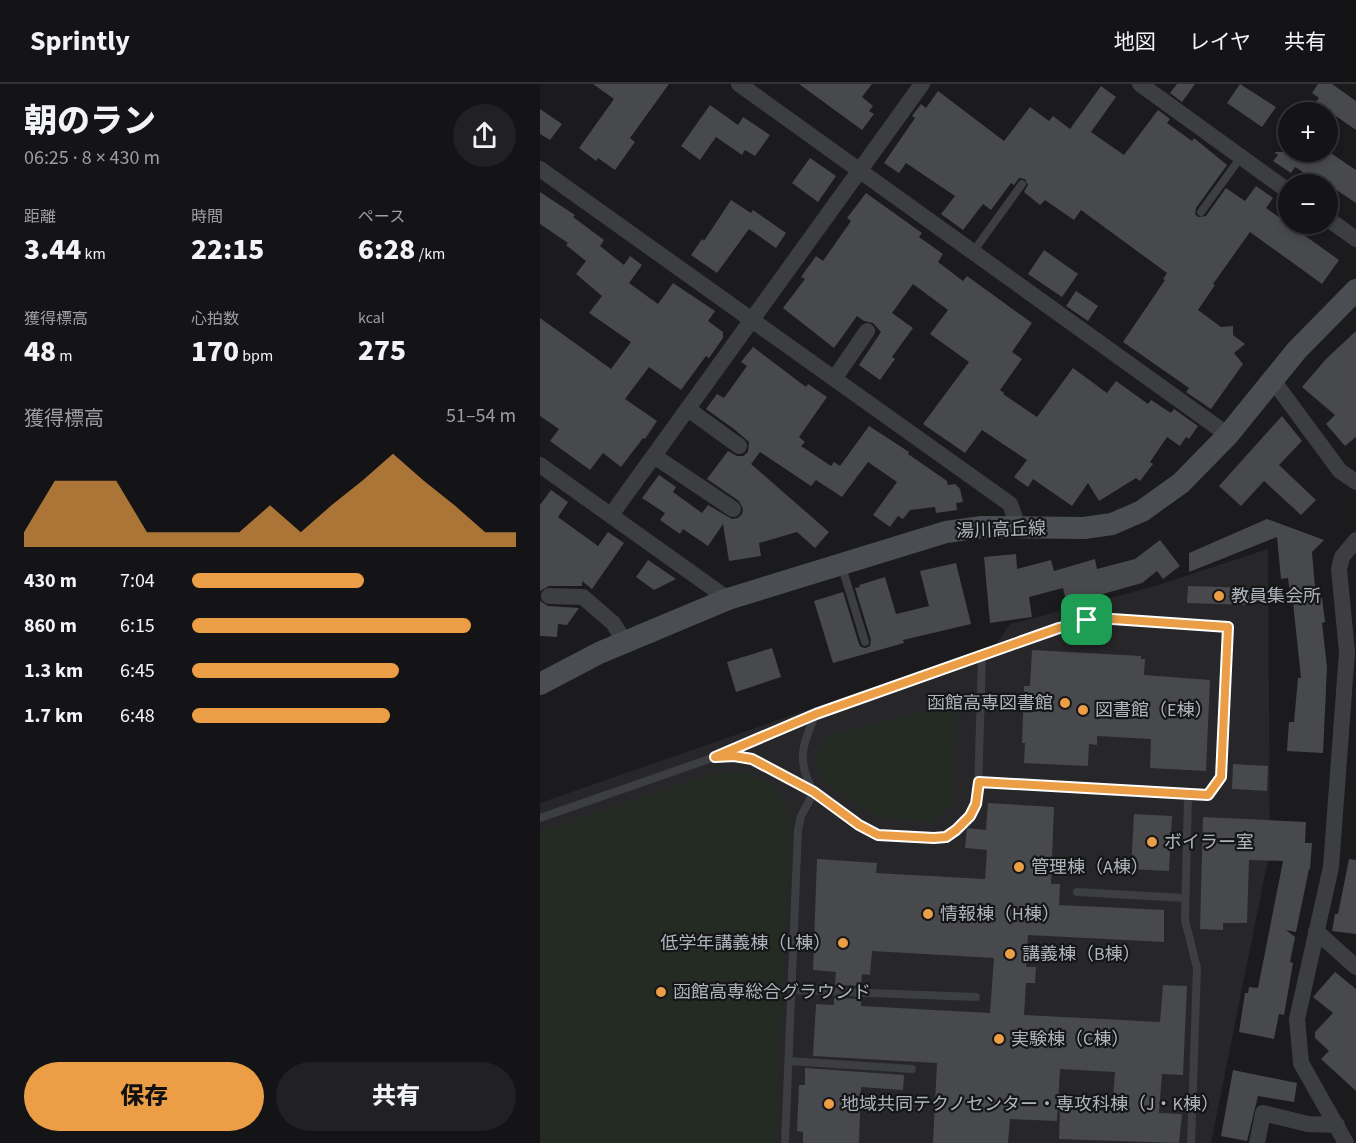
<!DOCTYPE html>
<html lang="ja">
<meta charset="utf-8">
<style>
:root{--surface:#141416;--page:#212123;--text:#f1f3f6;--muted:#9d9ea1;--line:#333335;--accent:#eb9e45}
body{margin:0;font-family:"Source Sans 3","Noto Sans JP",sans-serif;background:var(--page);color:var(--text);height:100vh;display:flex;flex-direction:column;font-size:22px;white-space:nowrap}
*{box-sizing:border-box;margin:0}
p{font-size:20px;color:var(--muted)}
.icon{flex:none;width:33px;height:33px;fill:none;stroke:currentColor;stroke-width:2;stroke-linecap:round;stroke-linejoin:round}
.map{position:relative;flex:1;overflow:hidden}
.side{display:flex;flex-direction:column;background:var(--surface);width:540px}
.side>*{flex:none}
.buttons{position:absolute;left:738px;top:18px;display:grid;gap:12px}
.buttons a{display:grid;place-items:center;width:60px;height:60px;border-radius:50%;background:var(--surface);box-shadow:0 3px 9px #0003,0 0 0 2px var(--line);font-size:30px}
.pin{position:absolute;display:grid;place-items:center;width:51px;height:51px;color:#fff;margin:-26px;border-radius:12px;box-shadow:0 3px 9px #0006}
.round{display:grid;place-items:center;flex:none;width:63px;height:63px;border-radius:32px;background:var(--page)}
.overview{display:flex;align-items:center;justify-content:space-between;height:102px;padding:0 24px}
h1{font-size:33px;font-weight:800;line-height:45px}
.metrics{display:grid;grid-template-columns:repeat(3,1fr);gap:9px;height:102px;padding:6px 24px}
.metrics div{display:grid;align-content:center}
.metrics b{font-size:30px;font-weight:800}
.metrics small{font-size:16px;font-weight:400}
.metrics p{font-size:16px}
.chart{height:168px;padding:12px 24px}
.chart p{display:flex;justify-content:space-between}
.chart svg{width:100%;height:108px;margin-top:6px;fill:var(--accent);opacity:.7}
.action{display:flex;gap:12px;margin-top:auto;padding:12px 24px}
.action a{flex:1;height:69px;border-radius:36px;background:var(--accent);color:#111;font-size:24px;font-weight:800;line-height:69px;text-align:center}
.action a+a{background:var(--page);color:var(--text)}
ul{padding:0 24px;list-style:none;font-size:20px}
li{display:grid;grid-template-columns:96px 72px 1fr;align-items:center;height:45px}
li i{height:15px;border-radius:8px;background:var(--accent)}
header{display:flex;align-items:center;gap:36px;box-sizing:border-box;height:84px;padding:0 30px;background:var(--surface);border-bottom:2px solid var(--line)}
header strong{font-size:28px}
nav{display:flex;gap:33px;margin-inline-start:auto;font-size:21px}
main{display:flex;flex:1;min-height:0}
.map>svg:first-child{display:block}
</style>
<header>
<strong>Sprintly</strong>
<nav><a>地図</a><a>レイヤ</a><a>共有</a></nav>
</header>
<main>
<section class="side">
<div class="overview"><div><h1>朝のラン</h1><p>06:25 · 8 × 430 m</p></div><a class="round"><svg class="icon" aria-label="share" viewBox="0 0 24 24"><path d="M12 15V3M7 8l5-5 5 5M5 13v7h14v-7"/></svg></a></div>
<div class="metrics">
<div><p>距離</p><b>3.44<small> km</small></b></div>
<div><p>時間</p><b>22:15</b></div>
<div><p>ペース</p><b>6:28<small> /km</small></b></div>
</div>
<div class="metrics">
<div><p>獲得標高</p><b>48<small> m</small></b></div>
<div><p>心拍数</p><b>170<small> bpm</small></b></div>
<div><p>kcal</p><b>275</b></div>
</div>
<div class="chart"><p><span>獲得標高</span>51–54 m</p>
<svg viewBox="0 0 160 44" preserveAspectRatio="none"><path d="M0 44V38L10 17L20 17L30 17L40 38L50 38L60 38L70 38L80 27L90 38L100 27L110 17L120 6L130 17L140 27L150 38L160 38V44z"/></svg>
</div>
<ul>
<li><b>430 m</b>7:04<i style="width:53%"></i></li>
<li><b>860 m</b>6:15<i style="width:86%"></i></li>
<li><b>1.3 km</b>6:45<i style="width:64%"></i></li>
<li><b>1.7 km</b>6:48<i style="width:61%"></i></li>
</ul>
<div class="action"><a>保存</a><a>共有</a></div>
</section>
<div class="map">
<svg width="816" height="1059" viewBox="0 0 816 1059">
<rect width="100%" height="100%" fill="#1b1b1d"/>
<path fill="#27272a" d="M728,465l2,301 -59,293h-671v-340l456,-159 14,-20 142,-37z"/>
<path fill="#232b23" d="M417,619l-2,99 -24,20 -53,-5 -53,-33 -10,-20 3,-14 11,-14z
M197,688c46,11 51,24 53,69l-15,302h-235v-311l175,-59z"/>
<path fill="#48494d" d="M53,0h76l-39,54 5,4 -20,28 -17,-12 -2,3 -17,-13 35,-49z
M259,0h73l-10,13 11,9 -4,5 5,3 -12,16z
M637,0h18l-13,18 -12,-9z
M700,0l36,23 -14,20 -35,-24z
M778,0h14l24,17v29l-26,-18h-22l11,-14 -7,-5z
M561,2l15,11 -25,35 33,23 34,-45 12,9 -3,4 25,18 2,-3 33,27 -31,43 -1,6 3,3 8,-1 20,-28 19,13 11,-15 17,12 -7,10 73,52 -17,24 -72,-52 -37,52 2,1 -17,25 23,17 12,-1v9l12,9 -11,9 9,11 -32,45 -25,-17 3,-4 -66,-46 42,-62 -2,-1 4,-6 -86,-63 -7,10 -29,-20 -5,5 -16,-13 4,-7 -3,-6 -6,-1 -5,7 -3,-2 -20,27 -8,-6 -20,26 -22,-16 14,-18 -49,-33 -7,10 -15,-10 31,-45 -3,-2 9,-12 5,4 12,-17 66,50 26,-34 19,14 4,-5 17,13z
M170,21l28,20 5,-8 27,18 -15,21 -10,-6 -3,5 -26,-18 -16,23 -19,-14z
M0,25l22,15 -12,16 -10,-6z
M734,68h55l27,18v33l-21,-14 -3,3 -4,-3v-5h-7l-26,-17 -4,6 -18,-12 5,-6z
M270,74l26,18 -18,26 -26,-19z
M0,108l35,23 -2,2 31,23 -4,6 24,19 6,-9 12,9 -13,18 29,21 15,-21 42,28 -7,10 15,11v6l-14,20 -3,-2 -25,34 -32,-23 -24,32 32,22 -12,18 -2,-1 -22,29 -18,-14 -13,17 -40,-29 9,-12 -19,-13v-98l71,51 20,-27 -42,-29 13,-17 -26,-22 10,-13 -20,-16 2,-2 -28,-19z
M326,109l56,40 -3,4 24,17 -5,8 25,19 4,-5 65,47 -20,29 10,7 -22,31 4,3 -1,1 34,23 36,-49 34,25 9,-12 32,23 3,-4 20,13 3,-4 24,17 -9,13 -3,-2 -6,9 -13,-9 -17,25 3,2 -13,17 -4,-3 -37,23 -11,-18 -16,23 -39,-27 -5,8 -14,-10 13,-17 -45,-30 -17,23 -42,-29 46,-62 -39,-28 18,-24 -35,-26 -21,29 21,15 -21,29 3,2 -15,21 -21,-15 22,-33 -8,-9 -9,-2 -7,-5 -23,32 -51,-40 22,-29 -4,-2 15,-21 7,5 28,-40 -4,-3z
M191,116l20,13 2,-3 33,23 -10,15 -27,-19 -32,44 -26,-18 11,-16 2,2z
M504,166l34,24 -16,23 -34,-23z
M536,207l22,15 -10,15 -22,-15z
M816,247v106l-11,9 -19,-22 9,-9 -33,-28 24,-28z
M213,263l53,40 2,-3 19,13 -28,40 6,5 -4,4 30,20 3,-4 6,4 29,-40 40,26 -1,2 39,27 1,4 7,-1 5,5 3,13 -7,1 1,7 -21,3 -1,-6 -25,3 -7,9 -5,-3 -8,11 -17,-12 24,-33 -29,-20 -26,35 -26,-17 -5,6 -51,-34 -9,12 78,68 -14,16 -18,-16 -38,11 2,13 -32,5 -6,-37 -15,22 -25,-17 -3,5 -20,-14 5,-7 -23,-15 17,-23 17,12 -3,5 29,21 6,-8 24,14 6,-1 4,-4 1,-5 -4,-8 -32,-22 21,-28 9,5h6l5,-4 1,-10 -15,-13 -28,-20 11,-15 7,4 23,-32 -6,-4z
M742,332l20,25 -23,24 37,35 -15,15 -37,-34 -23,25 -22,-20z
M11,406l17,12 -10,15 40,29 10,-14 16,11 -32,46 -10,-8v5h-33l-9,5v-86z
M727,435l57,21 -12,12 4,47 6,-1 3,24 -3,1 5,44 -4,86 -36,-2 2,-29h5l4,-44h3l-9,-85h-2l-2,-15 -7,1 -4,-42 -88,35v-19z
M620,456l20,26 -17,13 -6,-8 -15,12 -75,21 -4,-16 -34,9 3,20 -42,6 -6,-66 32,-3 1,15 34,-9 3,11 41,-12 2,10 38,-10z
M108,476l28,19 -22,11 -18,-13z
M416,479l15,61 -68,16 1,3 -71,20 -19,-62 29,-9 16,52 2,3 5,1 4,-2 1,-6 -16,-52 5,-1 -1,-2 26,-8 11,37 33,-8 -9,-35z
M648,502l63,2 -1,17 -63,-2z
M0,517l8,5 31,2 -12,17 -9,-1 -1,13 -17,-1z
M232,564l9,29 -45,15 -9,-30z
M492,566l109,6v3h4l-1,16 66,5 -4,91 -56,-3 1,-29 -54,-3v9l-8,-1 -1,22 -64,-3 1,-20h-3l2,-57h6z
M693,680l35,2 -1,25 -35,-2z
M448,719l66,4 -3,77h9l-1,21 105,5v32l-136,-7 -2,32h10l-1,16h-9l-2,32 136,7 3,-37 24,1 -4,89 -21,-1 -3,39 23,1 -3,29 -120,-4 1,-30 52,2 3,-39 -55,-3 -3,52 -47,-2 -2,24h-75l4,-80 -124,-7 3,-52 18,1v-7l27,1v7l129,7 4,-55 -122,-7 -2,24 -8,-1 -1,12 -26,-1 1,-13 -23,-2 4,-111 60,4 -1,10 109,6 2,-29 -22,-2 2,-20 19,2z
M594,730l38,2 -3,55 -38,-2z
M663,733l103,5 -1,21h7l-2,26h-1l-13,63 -10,-2 9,7 -5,25 3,1 -9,52 -5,-1 -5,25 -35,-7 6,-39h3l1,-6 9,1 25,-127 -34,-1 -2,63h-24v7l-23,-1z
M809,775l7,1v74l-24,-3 3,-17h3z
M795,888l21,17v102l-35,-32 8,-8 -14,-13v-6l18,-19 -20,-16z
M265,984l99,7 -1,15 -42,-3 -2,56h-56v-11l-6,-1 2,-46h6z
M693,986l64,13 -3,19 -36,-6 -11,45 -26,-5z"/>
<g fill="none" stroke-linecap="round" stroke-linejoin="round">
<path stroke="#3c3e42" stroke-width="8" d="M661,128l40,-55
M433,168l49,-68
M301,480l24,78
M181,673l31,2 62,33 45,33 19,10 56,3 12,-1 10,-7 14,-14 8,-23 4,-138
M648,710l-3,126 12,48 -6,175
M0,734l175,-61 101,-43 166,-59 105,-35 11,-2 130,9 -7,150 -13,18 -229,-13
M537,808l108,6
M252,906l184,7
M249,977l123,8
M245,1059l13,-313 3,-14 13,-24c-18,-30 -12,-48 2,-78"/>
<path stroke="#3c3e42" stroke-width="16" d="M199,0l489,351
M600,0l148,107
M0,85l470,335 9,25
M788,135l28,20
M294,295l33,-48
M732,295l68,92 16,11
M148,325l51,37
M114,372l79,53
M0,381l188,134
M71,431l311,-431
M9,512l34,1 30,26 12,19
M776,847l40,36
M717,1059l6,-30 45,11 29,1
M806,1059l-45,-80 -4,-44 34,-152 16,-215 -8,-83 3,-12 14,-17"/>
<path stroke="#4a4d52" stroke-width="22" d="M0,600l59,-31 129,-54 218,-67 36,-5 102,1 28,-4 30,-13 39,-28 47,-48 69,-85 59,-60"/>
</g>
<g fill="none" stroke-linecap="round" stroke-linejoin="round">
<defs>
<path id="route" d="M558,534l130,9 -7,150 -13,18 -229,-13 -3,22 -6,12 -14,14 -10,7 -12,1 -56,-3 -19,-10 -45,-33 -62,-33 -18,-3 -19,1 101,-43 243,-86z"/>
</defs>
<use href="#route" stroke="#fff" stroke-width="12"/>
<use href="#route" stroke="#eb9e45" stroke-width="8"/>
</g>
<g fill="#eb9e45" stroke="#161618" stroke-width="2">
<circle cx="679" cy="512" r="6"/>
<circle cx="525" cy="619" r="6"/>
<circle cx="543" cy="626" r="6"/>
<circle cx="612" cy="758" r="6"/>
<circle cx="479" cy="783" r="6"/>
<circle cx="388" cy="830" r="6"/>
<circle cx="303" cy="859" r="6"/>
<circle cx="470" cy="870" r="6"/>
<circle cx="121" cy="908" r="6"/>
<circle cx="459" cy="955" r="6"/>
<circle cx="289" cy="1020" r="6"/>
</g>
<g text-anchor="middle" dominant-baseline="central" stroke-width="4.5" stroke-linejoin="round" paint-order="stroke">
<g font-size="18" fill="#aeb4bc" stroke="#161618">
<text transform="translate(461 446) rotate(-2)">湯川高丘線</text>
</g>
<g font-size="18" fill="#aeb4bc" stroke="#161618" text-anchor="start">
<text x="691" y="512">教員集会所</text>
<text x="513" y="619" text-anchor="end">函館高専図書館</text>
<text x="555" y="626">図書館（E棟）</text>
<text x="624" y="758">ボイラー室</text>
<text x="491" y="783">管理棟（A棟）</text>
<text x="400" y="830">情報棟（H棟）</text>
<text x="291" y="859" text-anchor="end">低学年講義棟（L棟）</text>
<text x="482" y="870">講義棟（B棟）</text>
<text x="133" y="908">函館高専総合グラウンド</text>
<text x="471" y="955">実験棟（C棟）</text>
<text x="301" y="1020">地域共同テクノセンター・専攻科棟（J・K棟）</text>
</g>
</g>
</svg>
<div class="buttons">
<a>+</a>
<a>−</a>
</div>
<div class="pin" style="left:547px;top:536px;background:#1e9e55"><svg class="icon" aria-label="arrive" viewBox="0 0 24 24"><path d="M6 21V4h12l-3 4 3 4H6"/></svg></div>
</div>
</main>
